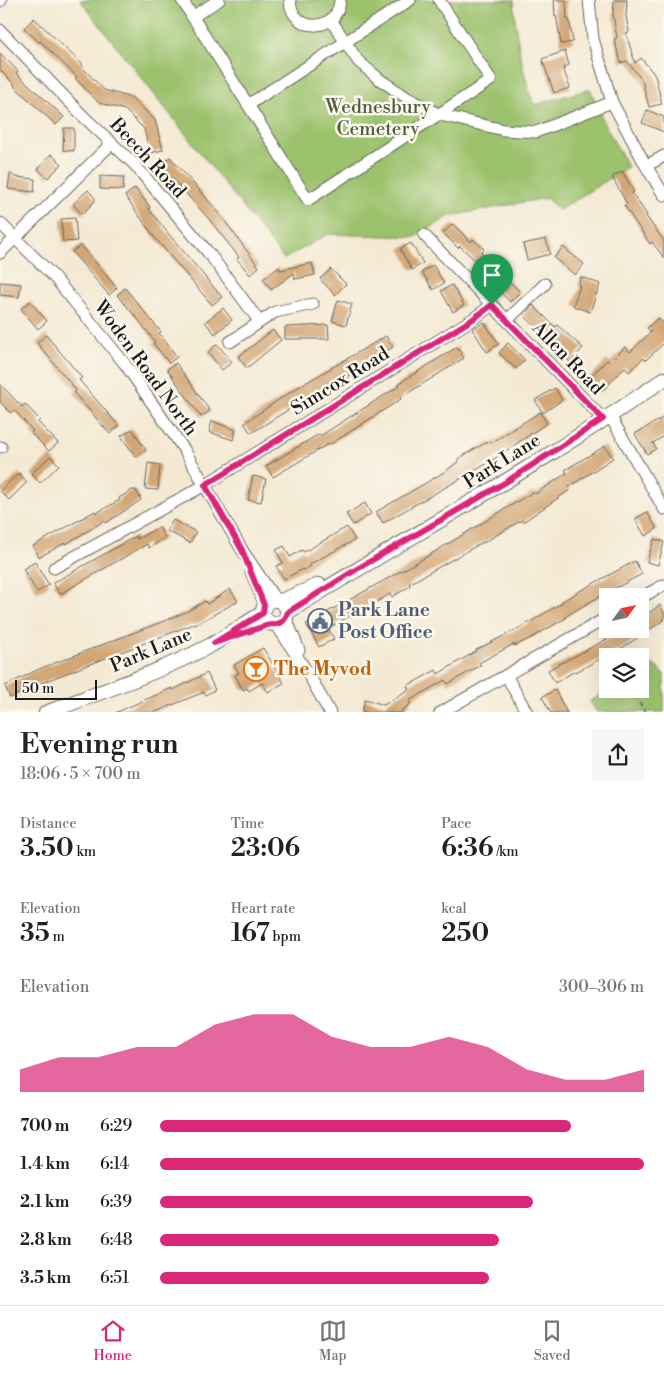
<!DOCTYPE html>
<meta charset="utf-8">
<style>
:root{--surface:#fff;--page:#f6f6f6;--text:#222;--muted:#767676;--line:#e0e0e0;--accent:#db2777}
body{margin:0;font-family:"Libre Bodoni",serif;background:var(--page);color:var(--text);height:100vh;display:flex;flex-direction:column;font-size:19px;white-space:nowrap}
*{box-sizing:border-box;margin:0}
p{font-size:16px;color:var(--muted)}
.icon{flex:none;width:28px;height:28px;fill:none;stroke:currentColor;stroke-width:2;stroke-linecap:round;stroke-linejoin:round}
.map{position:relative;height:712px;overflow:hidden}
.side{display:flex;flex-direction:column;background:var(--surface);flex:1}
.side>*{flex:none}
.needle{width:32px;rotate:57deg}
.tools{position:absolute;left:599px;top:588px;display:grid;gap:10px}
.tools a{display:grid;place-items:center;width:50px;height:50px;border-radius:0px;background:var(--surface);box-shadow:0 5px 20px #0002;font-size:25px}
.scale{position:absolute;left:15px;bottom:12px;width:82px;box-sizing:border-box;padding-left:5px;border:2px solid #1c1c1c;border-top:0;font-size:14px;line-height:18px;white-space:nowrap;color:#1c1c1c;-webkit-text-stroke:4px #fbf7ec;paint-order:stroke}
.pin{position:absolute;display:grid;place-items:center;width:42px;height:42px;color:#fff;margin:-51px -21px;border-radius:50% 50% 50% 0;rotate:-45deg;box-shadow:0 0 5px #0007}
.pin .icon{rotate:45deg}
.round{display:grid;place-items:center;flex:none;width:52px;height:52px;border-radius:0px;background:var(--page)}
.summary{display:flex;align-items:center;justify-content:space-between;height:85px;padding:0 20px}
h1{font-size:28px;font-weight:600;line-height:38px}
.stats{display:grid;grid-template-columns:repeat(3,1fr);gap:8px;height:85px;padding:5px 20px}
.stats div{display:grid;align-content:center}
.stats b{font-size:25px;font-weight:600}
.stats small{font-size:14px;font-weight:400}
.stats p{font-size:14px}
.chart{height:140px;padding:10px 20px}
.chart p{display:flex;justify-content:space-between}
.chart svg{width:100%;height:90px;margin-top:5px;fill:var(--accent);opacity:.7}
ul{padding:0 20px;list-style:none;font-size:16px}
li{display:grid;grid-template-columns:80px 60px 1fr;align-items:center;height:38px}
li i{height:12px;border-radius:6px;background:var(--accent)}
.tab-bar{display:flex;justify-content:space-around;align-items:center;height:70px;border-top:1px solid var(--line);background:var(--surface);font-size:14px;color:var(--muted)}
.tab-bar a{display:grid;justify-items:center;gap:2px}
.tab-bar .selected{color:var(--accent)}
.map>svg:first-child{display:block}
</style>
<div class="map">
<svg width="664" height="713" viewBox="0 0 664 713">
<rect width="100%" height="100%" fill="#fbf7ec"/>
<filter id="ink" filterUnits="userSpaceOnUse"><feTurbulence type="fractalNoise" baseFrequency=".02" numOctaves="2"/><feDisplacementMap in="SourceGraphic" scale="10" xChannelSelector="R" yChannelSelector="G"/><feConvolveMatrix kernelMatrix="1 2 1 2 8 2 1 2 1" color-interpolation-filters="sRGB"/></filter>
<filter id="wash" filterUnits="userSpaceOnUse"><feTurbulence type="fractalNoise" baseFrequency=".0096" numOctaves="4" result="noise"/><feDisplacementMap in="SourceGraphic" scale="20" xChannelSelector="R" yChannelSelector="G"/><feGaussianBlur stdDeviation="1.12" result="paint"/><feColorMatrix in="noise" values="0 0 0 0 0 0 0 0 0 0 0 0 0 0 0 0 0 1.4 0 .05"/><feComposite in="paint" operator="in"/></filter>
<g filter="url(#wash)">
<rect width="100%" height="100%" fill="#f4ead4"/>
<path fill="#9cc26d" stroke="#5c6f44" d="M80,0h434c1,36 8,71 20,105l56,-16 16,38 22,40 -69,43 -13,-12 -96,18 -35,21 -87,-3 -44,25z
M653,664l11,10v38h-67l-7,-11 22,-12h28v-17z"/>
<g id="blocks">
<path fill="#d2a675" d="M554,0h12l1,19h2l4,23 -12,2 -5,-29 -1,1z
M614,0h13l-1,16 3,16 -3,1 9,30 6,-5 14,17 7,29 -13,3 -7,-27 -15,-19 -6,2 -7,-24 3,-1 -4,-23z
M34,18l49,47 -1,2 22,23 28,8 23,22 8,30 -13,3 -6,-24 -19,-19 -26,-7 -24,-25 2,-1 -37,-36 -1,1 -15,-14z
M565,51l4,14 -6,3 7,20 -16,5 -12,-34z
M0,53l18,18 -2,2 48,44 -8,8 -42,-39 1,-1 -15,-15z
M647,110l17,7v15l-22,-9z
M64,128h10v23l-11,-1z
M51,154l11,10 -14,14 -10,-9z
M170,157l45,51 44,59 -9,8 -13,-16 2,-2 -31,-39 -48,-53z
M622,171l12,21 -2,1 15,22 -1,1 18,25v17l-12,-16 -2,2 -26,-39 3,-1 -15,-27z
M10,173l5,4 20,2 -1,13 -26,-3z
M100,176l24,1 -1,13 -23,-1z
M135,188l15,19 -1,2 18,23 55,65 -10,8 -57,-67 -30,-42z
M88,190l7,8v3l-13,13 -9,-10z
M75,218l2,23 -14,1 -2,-23z
M453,224l18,18 2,-3 11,10 -3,3 39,40 -10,10 -35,-36 3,-3 -18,-17 -2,2 -15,-15z
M546,239l4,15 -23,6 -4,-16z
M411,243l12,20 -11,7 -12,-21z
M81,245l36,43 -8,7 -37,-43z
M563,247l21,17 -9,11 -21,-17z
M312,263l3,12 -20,4 -1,-6 -23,17 -8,-11 16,-12 1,3z
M433,265l11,18 -11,7 -11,-18z
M331,269l15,15 -11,11 -15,-16z
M581,277l19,7 -10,28 -17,-6 7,-20 -2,-1z
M0,282l21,2 -2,13 -19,-2z
M452,285l12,20 -11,7 -12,-21z
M125,288l36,44 -2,1 18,24 -8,6 -16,-20 2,-1 -18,-24 -20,-23z
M338,300l14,4 -6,21 -14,-4z
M30,301l17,20 -9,8 -17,-20z
M533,305l22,22 2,-2 26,23 -13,14 -46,-47z
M223,308l9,12 -17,14 -10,-12z
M658,318l6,6v19l-18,17 -3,-2 -14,14 -4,-5 -23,24 -13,-13 18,-18 3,2 15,-15 5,5 21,-20 -4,-4z
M484,322l15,22 -12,8 -15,-23z
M328,325l1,14h-44v-12z
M273,330l8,10 -34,28 -9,-11z
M46,335l36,43 -3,2 40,46 -9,8 -36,-41 2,-3 -39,-47z
M386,336l7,11 -42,27 -21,12 -1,-2 -76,48h-3l-6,-9 51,-34z
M508,343l17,17 -9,9 -17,-16z
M217,344l15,18 -10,8 -14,-18z
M457,347l7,11 -64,40 1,1 -70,45 -1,-1 -57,34 -7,-11 53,-32 1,2 79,-50 -1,-2z
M176,363l34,48 -9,6 -34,-48z
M0,384l22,23 3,-3 15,16 -2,2 20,21 -9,8 -18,-18 2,-2 -19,-21 -3,3 -11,-11z
M555,388l7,12 -19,13 -8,-13z
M540,412l7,11 -59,40 -105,60 -7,-11 70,-41 13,-10 -1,-2 18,-11 14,-7 1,2z
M664,417v19l-11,7 3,6 -9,5 -12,-20z
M212,421l24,9 -3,10 -24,-8z
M132,429l14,21 -10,7 -15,-21z
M605,446l8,12 -44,29 1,3 -47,32 -1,-2 -39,23v-1l-74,42 1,2 -18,11 -2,-3 -30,18 -1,-1 -31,17 6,11 -15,8 -13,-23 122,-68 105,-64 2,2 32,-21 -2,-3z
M50,456l9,9 -19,18 -9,-9z
M148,463l12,2 -2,25 -13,-1z
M19,473l8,9 -18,18 -9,-9z
M253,476l13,3 -5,23 -13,-2z
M132,490h4l5,10 -35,23 -2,-2 -38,23 -1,-1 -26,14 -6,-11 62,-35 1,2 24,-13 -1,-2z
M365,503l6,11 -18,11 -7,-11z
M647,512l10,17 -12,7 -10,-17z
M173,520l23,12 -6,11 -23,-12z
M159,527l6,11 -16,10 -2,-4 -87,50 -7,-11 83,-47 1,3z
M347,527l8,13 -45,24 1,2 -7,4 -1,-1 -19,10 -8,-13 7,-3 -7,-13 8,-4 6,11 12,-7 2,2z
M654,539l10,3 -6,23 -11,-3z
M635,561l7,13 -54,29 -23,14 1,1 -33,19 -18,9 -1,-2 -35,19 2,2 -33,19 -3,-4 -36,21 2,3 -9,6v3h-33l-7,-2 3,-12 19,6 25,-16 -2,-3 29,-16 2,4 38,-23v-1l47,-24 39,-23 -1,-1 15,-9z
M35,562l14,23 -12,7 -14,-23z
M230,589l8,12 -43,24 -1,-1 -161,62v1l-23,11 -5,-12 34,-17 125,-48 24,-10 17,-10 2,3z
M660,605l4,7v8l-48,32v-2l-40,22 -1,-1 -20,12 -7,-13 78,-41h14v-10z
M263,648l21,35 -16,9 -6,-9 -13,8 -2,-3 -4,2 -8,-15 4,-2 -5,-8z
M207,673l8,17 -10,5 -1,-3 -51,21h-38l57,-25 1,2z
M555,690l12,23h-16l-9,-16z"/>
</g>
</g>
<g filter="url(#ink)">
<use href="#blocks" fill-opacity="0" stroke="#68645c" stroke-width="1"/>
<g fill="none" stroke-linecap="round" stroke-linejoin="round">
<defs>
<path id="minor" d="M182,0l126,200 183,-120 -52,-80
M290,0c1,33 48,34 50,0
M589,0l4,39 19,63 34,64 18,29
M0,1l1,-1
M192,17l27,-17
M331,20l27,41 21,18 27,18 34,18 64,15 32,2 76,-30
M0,30l83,86 52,49 76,91 48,65
M248,105l162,-105
M646,166l18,-10
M0,223l54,54 71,87 60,87 57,99 33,49
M424,235l179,184
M0,253l112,-110
M507,320l38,-36
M230,342l45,-30 38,-8
M610,416l54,93
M0,447h1
M54,568l151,-83 268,-166 19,-14
M251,572l14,33
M640,598l24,-13
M286,618l13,32
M276,624l33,51 21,38
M506,675l21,38
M440,713l168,-96"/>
<path id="major" d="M263 612a12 12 0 1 1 24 0a12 12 0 1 1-24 0Z
M281,601l38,-16
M288,612c125,-78 255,-148 376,-233
M46,713c56,-22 115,-41 167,-69 17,-10 33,-21 50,-31"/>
</defs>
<use href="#minor" stroke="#68645c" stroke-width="13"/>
<use href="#major" stroke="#68645c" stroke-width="16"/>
<path stroke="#68645c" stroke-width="2" stroke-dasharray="4 4" stroke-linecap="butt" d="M631,689l15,24"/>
<use href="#minor" stroke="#fff" stroke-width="11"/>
<use href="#major" stroke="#fff" stroke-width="14"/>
</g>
</g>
<g fill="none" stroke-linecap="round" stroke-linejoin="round" filter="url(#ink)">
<defs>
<path id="route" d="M492,305l111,114 -97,63 -149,87 -69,43c-3,9 -7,13 -17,12l-57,19 49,-30 1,-8 -22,-55 -37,-65 268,-166z"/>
</defs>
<use href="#route" stroke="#fff" stroke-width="10"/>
<use href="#route" stroke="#db2777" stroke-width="6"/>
</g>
<defs>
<symbol id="civic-ring" viewBox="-11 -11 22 22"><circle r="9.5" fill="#fbf7ec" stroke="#5c6f8a" stroke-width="1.5"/><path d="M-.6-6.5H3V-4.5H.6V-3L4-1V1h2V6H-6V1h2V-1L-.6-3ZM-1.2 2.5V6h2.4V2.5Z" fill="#5c6f8a"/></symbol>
<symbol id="bar-ring" viewBox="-11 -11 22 22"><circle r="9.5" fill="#fbf7ec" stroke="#e8710a" stroke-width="1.5"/><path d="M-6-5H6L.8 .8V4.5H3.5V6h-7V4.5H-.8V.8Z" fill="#e8710a"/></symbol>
</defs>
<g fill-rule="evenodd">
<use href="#civic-ring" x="306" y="607" width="28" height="28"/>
<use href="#bar-ring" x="242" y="655" width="28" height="28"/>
</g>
<g text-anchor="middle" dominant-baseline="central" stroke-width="5" stroke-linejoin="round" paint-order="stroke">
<g font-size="19" fill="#4f5e3c" stroke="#fbf7ec">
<text x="378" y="107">Wednesbury<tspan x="378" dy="22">Cemetery</tspan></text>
</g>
<g font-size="19" fill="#1c1c1c" stroke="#fbf7ec">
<text transform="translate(148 158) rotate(47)">Beech Road</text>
<text transform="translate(568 358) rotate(46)">Allen Road</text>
<text transform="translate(146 368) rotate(54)">Woden Road North</text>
<text transform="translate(340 381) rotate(-32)">Simcox Road</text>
<text transform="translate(502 461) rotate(-32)">Park Lane</text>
<text transform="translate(151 650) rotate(-23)">Park Lane</text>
</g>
<g font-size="19" font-weight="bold" fill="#4e5e75" stroke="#fbf7ec" text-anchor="start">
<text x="338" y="610">Park Lane<tspan x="338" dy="22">Post Office</tspan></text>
</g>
<g font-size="19" font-weight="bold" fill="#c56008" stroke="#fbf7ec" text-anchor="start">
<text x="274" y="669">The Myvod</text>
</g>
</g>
</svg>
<div class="tools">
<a><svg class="needle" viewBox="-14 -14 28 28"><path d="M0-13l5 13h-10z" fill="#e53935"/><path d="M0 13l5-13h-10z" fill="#767676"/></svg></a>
<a><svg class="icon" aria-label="layers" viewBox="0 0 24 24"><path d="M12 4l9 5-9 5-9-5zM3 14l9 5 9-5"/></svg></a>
</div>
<div class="scale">50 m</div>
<div class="pin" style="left:492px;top:305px;background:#1e9e55"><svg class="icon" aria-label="arrive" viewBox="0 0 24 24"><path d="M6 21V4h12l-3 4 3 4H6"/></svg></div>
</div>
<section class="side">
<div class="summary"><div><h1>Evening run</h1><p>18:06 · 5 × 700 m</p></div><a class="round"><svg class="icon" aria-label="share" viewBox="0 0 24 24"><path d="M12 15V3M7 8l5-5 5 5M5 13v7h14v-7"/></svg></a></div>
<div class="stats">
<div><p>Distance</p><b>3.50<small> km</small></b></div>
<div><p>Time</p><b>23:06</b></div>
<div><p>Pace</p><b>6:36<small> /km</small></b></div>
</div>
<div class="stats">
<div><p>Elevation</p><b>35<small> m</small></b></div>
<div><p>Heart rate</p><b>167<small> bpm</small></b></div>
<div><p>kcal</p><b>250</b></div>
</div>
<div class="chart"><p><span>Elevation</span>300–306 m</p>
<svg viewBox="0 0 160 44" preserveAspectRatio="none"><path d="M0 44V33L10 27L20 27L30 22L40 22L50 11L60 6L70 6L80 17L90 22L100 22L110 17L120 22L130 33L140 38L150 38L160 33V44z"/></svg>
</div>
<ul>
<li><b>700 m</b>6:29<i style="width:85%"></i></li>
<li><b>1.4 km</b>6:14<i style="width:100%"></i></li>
<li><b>2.1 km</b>6:39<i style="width:77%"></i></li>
<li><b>2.8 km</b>6:48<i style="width:70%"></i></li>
<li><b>3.5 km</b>6:51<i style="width:68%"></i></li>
</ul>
</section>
<nav class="tab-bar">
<a class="selected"><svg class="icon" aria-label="home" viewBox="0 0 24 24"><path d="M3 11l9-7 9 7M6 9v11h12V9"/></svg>Home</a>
<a><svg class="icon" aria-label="map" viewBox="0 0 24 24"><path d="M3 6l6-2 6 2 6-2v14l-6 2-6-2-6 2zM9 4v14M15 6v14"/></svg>Map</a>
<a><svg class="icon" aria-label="saved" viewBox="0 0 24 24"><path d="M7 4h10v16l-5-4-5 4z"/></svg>Saved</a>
</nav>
